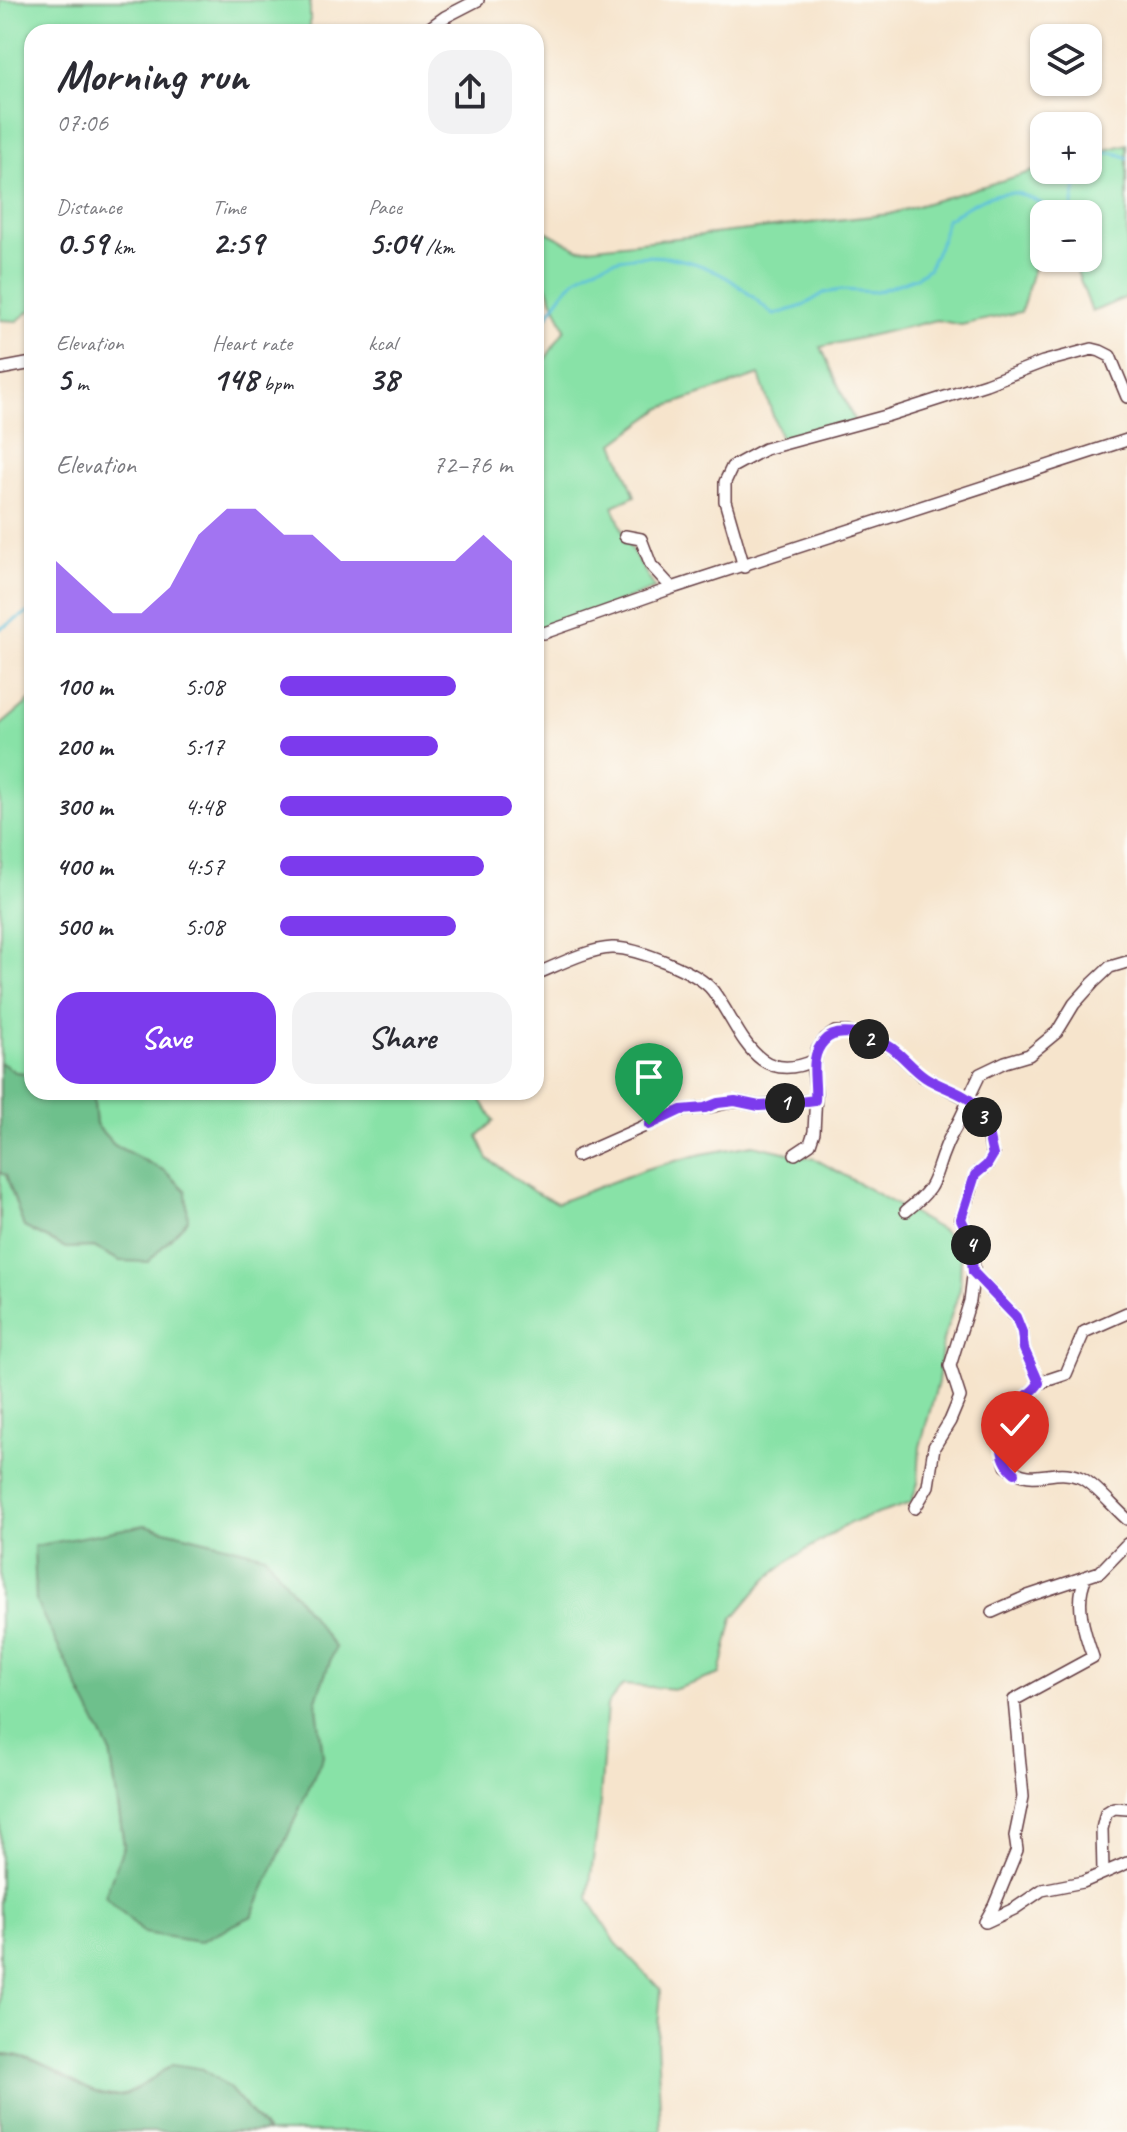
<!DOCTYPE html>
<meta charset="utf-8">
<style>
:root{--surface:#fff;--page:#f2f2f3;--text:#2b2b33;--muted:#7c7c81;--accent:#7c3aed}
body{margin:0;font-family:Caveat,sans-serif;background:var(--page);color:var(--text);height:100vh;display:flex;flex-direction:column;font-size:30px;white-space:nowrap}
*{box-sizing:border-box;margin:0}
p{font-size:26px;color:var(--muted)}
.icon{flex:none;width:44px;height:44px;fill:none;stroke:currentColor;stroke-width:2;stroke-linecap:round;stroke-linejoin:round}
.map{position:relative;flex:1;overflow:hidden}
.sheet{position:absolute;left:24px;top:24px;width:520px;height:1076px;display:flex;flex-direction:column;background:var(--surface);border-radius:24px;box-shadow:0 2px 6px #0004}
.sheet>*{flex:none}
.buttons{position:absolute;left:1030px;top:24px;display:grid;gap:16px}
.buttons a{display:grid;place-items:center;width:72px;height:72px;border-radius:16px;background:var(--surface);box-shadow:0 2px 6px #0004;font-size:40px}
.pin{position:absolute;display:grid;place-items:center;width:68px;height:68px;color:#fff;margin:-82px -34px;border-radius:50% 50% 50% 0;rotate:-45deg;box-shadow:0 0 8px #0007}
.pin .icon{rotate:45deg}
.km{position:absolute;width:40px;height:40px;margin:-20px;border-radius:50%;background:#222;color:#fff;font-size:22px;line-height:40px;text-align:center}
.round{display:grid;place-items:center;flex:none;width:84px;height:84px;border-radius:24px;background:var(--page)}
.head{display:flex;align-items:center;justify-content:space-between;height:136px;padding:0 32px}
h1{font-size:44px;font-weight:700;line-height:60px}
.stats{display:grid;grid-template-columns:repeat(3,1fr);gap:12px;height:136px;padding:8px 32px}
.stats div{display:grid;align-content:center}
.stats b{font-size:34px;font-weight:700}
.stats small{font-size:22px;font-weight:400}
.stats p{font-size:22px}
.chart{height:224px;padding:16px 32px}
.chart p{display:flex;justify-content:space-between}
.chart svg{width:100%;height:144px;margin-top:8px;fill:var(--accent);opacity:.7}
.action{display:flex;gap:16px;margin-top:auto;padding:16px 32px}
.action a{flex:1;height:92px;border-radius:24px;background:var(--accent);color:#fff;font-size:32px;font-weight:700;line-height:92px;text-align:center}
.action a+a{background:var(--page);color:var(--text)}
ul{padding:0 32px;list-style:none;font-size:26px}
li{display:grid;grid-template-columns:128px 96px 1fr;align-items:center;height:60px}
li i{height:20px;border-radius:10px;background:var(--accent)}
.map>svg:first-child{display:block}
</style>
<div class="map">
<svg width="1127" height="2132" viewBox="0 0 1127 2132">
<rect width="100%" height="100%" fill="#fdfcf7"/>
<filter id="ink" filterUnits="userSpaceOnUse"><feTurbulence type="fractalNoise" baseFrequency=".0125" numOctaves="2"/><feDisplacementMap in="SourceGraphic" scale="16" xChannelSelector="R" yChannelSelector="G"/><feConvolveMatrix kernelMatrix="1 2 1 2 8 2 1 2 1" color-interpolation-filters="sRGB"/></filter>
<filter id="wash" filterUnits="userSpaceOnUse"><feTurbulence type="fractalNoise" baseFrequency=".006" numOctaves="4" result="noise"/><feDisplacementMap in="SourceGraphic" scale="32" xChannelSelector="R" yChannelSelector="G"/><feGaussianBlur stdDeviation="1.8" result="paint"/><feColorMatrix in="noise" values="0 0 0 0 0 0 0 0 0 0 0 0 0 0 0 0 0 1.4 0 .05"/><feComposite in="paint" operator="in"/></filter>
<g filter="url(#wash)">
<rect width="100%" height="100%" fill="#f6e4cc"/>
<path fill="#88e2a7" stroke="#698069" stroke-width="2" fill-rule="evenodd" d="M0,0h310v32h-278v277l-15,12 -17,-1z
M1127,144v153l-35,15 -20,-54h16v-44h-44v44h20l-30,9 -13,45 -60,13 -24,-5 -116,27 34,75 -74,17 -22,-64 -97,33 -48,35 21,53 -22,10 14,36 28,46 -119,47v-262l29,-44 -29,-69v-34l43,23 311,-35 154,-46 44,2v-15z
M32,699v375l-17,-2 -15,-10v-336z
M93,1092h383l18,29 -16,15 10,23 46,33 23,11 89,-34 56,-15 51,-9 62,14 128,72 18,22 -1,36 -17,51 -5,42 -18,65 -2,36 -7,20 -61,20 -57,35 -27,21 -33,39 -13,56 -44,15 -53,-4 -16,20 -8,109 -11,84 28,45 45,47 -4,51 4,91h-394l-37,-43 -57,-25c-12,8 -36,28 -49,31 -38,9 -77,-43 -124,-41v-881l6,1 18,53 42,21 28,-1 26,14 45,-90 -51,-26 -18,-20zM335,1648l-19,51 7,57 -199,89 -14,-94z"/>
<path fill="#6ec08c" stroke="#5c705c" stroke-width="2" d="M0,1062l15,10 17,2v18h61l3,33 18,20 51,26 21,20 2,29 -40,42 -28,-1 -26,-14 -28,1 -42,-21 -18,-52 -6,-2z
M145,1525l120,30 70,93 -19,51 7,57 -71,160 -53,26 -55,-9 -39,-37 19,-51 -14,-94 -74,-149 -2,-56z
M0,2054c47,-2 86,50 124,41 13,-4 37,-23 49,-31l30,5 27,20 37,43h-267z"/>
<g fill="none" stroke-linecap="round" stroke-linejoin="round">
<path stroke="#5dc0dc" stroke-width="3" d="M1088,159c13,-7 26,-9 39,-1
M1071,214l8,-44
M536,331c12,-14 21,-32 33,-45 38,-39 106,-36 151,-12 20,10 37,27 54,41l29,-9 21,-13 17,-3 35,2 41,-15 12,-9 13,-29 4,-19c20,-13 45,-30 70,-27 15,3 32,15 46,21
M0,629l32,-19"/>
</g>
</g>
<g filter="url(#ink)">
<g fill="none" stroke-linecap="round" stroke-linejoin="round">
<defs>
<path id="minor" d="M424,32l21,-15 33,-17
M0,369l32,-6
M625,536l16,3 10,26 21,23
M744,567l-19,-66v-19l7,-15 33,-18 121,-33 100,-32 57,-22 49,-13 8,2 10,5 17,41
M544,633l128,-45 455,-148
M536,974c22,-9 52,-25 76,-26 23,-1 87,24 101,43 29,39 41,97 102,69
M795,1154l15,-10 4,-12 2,-39 -3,-23 4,-20 8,-11 10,-7h13l43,15 31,29 46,23c-5,20 -15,30 -22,47 -15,35 -6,38 -40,65
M577,1156l104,-46 24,-2 30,-7 24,5 56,-6
M973,1272l43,45 6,15 2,17 15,34c-6,10 -16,14 -23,22 -16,17 -16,39 -10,61 28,22 46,0 73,11 14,5 35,31 48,42
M1039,1383l27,-9 18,-42 43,-19
M915,1508l13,-22 6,-39 16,-26 10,-24 -10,-31 20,-65 4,-33 -4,-30 -9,-19 14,-44 12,-10 6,-10 -14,-46 -11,-10 12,-25 25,-12 24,-7 28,-23 17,-28 19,-21 17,-16 17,-5
M992,1612l36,-16 72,-24 27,-28
M1103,1872l-1,-43 4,-16 8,-5 13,1
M985,1922l9,-16 23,-56 -2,-14 8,-39 -9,-97 79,-43c-9,-25 -19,-56 -7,-80
M986,1922l28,-13 28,-19 41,-8 44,-19"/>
</defs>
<use href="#minor" stroke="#643d43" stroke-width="14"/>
<use href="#minor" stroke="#fff" stroke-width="11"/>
</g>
</g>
<g fill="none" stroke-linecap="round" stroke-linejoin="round" filter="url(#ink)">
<defs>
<path id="route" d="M649,1125l32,-15 24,-2 13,-5 17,-2 24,5 18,-1 38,-5c2,-21 -7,-42 9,-59 13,-16 53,-4 68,7 12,9 21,21 33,29 16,11 42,16 53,31 9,12 11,33 15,47l-6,10 -12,10 -14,44 9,19 3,34 43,45 6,15 2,17 15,34c-6,10 -16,14 -23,22 -17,18 -21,52 -1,68"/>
</defs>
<use href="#route" stroke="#fff" stroke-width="16"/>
<use href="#route" stroke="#7c3aed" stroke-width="10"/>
</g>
</svg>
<div class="buttons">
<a><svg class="icon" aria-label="layers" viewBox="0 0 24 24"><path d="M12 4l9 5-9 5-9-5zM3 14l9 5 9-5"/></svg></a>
<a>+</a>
<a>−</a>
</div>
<div class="pin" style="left:649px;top:1125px;background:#1e9e55"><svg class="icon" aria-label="arrive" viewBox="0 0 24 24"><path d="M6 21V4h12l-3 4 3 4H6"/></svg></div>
<div class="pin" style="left:1015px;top:1473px;background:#d93025"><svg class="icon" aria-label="check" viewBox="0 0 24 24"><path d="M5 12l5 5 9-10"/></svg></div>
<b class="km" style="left:785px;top:1103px">1</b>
<b class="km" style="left:869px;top:1039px">2</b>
<b class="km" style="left:982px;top:1117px">3</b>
<b class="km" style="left:971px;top:1245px">4</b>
<section class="sheet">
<div class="head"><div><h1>Morning run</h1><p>07:06</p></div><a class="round"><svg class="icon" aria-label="share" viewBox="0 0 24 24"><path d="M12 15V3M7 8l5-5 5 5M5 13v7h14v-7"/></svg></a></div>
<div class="stats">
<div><p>Distance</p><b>0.59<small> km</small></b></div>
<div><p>Time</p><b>2:59</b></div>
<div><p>Pace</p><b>5:04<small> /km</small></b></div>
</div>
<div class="stats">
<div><p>Elevation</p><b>5<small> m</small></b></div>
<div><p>Heart rate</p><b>148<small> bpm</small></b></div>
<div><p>kcal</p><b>38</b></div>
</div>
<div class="chart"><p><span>Elevation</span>72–76 m</p>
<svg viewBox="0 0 160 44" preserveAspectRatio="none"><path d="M0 44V22L10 30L20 38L30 38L40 30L50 14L60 6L70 6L80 14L90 14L100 22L110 22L120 22L130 22L140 22L150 14L160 22V44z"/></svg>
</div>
<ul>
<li><b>100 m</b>5:08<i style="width:76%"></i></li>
<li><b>200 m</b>5:17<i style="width:68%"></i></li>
<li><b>300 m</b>4:48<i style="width:100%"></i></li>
<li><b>400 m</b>4:57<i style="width:88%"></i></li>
<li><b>500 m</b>5:08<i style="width:76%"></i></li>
</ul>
<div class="action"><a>Save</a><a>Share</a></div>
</section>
</div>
